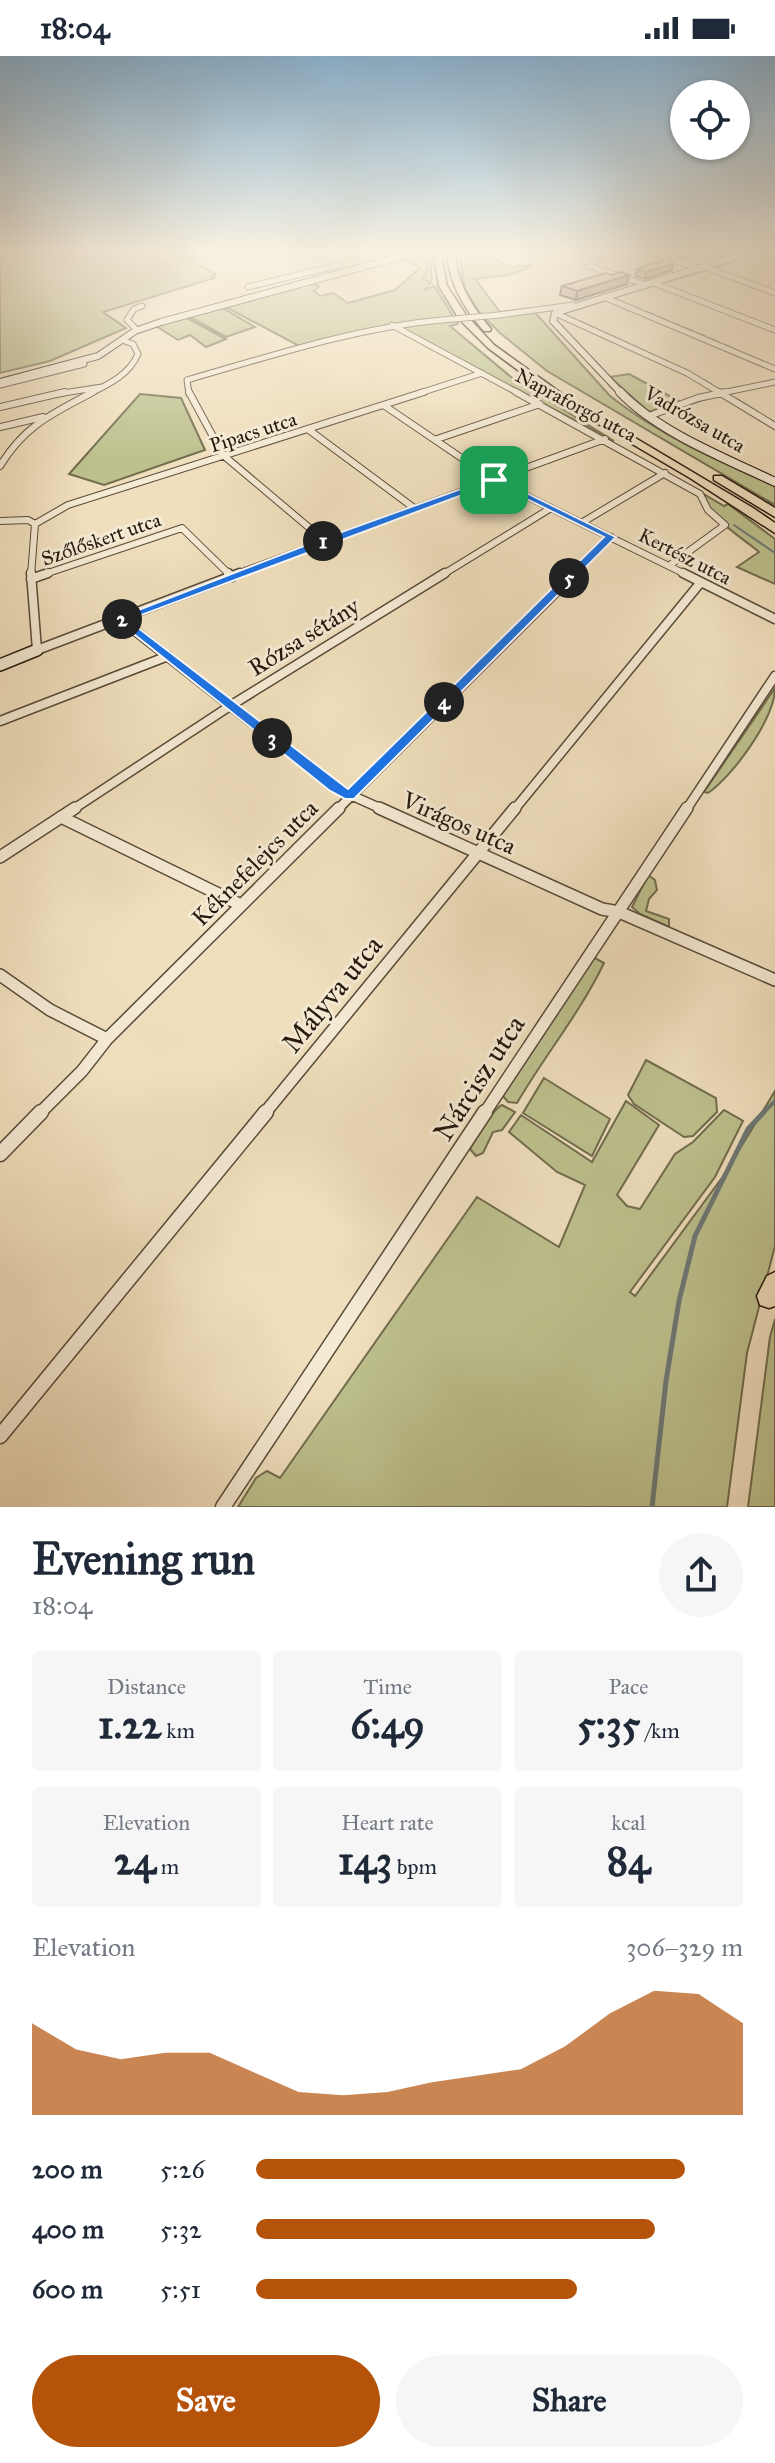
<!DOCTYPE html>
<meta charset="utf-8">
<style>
:root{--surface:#fff;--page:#f6f6f7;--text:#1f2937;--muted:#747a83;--accent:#b45309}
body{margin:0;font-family:"IM FELL Great Primer",serif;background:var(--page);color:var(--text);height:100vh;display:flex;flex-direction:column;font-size:30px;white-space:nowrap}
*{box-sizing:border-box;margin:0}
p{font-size:26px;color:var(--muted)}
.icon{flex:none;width:44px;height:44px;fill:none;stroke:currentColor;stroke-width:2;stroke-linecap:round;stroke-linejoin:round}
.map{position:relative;height:1451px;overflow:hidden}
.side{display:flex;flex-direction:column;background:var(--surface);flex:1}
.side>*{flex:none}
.tools{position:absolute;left:670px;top:24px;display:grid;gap:16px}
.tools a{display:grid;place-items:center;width:80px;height:80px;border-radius:50%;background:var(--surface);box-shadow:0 2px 6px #0004;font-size:40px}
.pin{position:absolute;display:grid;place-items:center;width:68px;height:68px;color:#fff;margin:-34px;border-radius:16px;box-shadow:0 4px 12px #0006}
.km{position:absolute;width:40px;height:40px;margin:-20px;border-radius:50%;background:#222;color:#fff;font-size:22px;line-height:40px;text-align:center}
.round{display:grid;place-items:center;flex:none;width:84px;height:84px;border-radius:42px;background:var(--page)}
.headline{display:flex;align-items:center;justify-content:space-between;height:136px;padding:0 32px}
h1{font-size:44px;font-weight:800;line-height:60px}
.stats{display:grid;grid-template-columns:repeat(3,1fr);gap:12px;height:136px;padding:8px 32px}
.stats div{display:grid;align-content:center;border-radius:8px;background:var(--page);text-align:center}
.stats b{font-size:40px;font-weight:800}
.stats small{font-size:22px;font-weight:400}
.stats p{font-size:22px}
.chart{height:224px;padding:16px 32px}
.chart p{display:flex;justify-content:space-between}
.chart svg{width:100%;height:144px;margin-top:8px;fill:var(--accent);opacity:.7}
.primary-button{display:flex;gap:16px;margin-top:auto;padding:16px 32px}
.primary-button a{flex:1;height:92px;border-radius:48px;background:var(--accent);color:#fff;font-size:32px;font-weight:800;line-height:92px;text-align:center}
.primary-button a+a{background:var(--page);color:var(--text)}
ul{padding:0 32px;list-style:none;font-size:26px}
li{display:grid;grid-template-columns:128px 96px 1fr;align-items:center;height:60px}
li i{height:20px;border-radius:10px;background:var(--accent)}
.status{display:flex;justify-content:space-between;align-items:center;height:56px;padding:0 40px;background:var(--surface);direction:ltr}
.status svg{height:22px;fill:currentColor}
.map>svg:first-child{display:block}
</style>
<div class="status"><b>18:04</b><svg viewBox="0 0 49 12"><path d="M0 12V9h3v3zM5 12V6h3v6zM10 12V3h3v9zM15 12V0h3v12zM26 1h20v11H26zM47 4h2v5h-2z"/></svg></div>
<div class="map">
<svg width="775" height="1451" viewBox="0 0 775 1451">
<rect width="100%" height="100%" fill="#f0dfbd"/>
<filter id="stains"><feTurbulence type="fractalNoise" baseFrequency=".0025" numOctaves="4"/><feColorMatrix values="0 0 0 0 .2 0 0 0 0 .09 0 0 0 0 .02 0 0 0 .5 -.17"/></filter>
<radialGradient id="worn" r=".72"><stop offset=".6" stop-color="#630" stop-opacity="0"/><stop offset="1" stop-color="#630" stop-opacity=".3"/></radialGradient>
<path fill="#bdc18e" stroke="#716c4e" stroke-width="2" d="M0,197h240l-49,7 25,14 -4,2 2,2 -111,34 23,16 -76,33 -50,12z
M421,197h8l3,26 -7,11 9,-4 24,38 -8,2 61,51 103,64 -214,-113 -13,-3 -86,22 -77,-41 87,-24 8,4 -5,5 6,5 13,-3 15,10 47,-13 25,-22 -18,-10z
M459,197h34l-6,3 25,11 21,-2 -20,9 -38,5 25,33 31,-4 79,88c49,39 108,65 165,90v19l-228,-134 -47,-38 -22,-22 -13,-22z
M221,251l34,20 -29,10 -38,-21z
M185,261l41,22 -20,8 -16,-12 -12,5 -22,-14z
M629,318l50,27 -30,11 -39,-35z
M140,338l41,4 24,52 -101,35 -35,-11z
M702,437l22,13 4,-2 47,35v45l-38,-17 22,-15c-20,-17 -50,-33 -57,-59z
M775,632c0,30 -42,88 -67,105l-4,-1z
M648,819l7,5 2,10 -8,9 -3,12 23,8v8l-29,-13 -8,-7z
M593,901l11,6c-24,50 -59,92 -87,140l-9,-1 -6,-7z
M646,1004l70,38 1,14 -24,24 -9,1 -50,-33 -6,-9z
M544,1022l66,41 -18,37 -69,-43z
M775,1035v155l-28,107 -20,154h-489l18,-29 11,-7 13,7 197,-281 82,50 26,-62 -28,-13 -48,-40 12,-17 71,47 34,-61 33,24 -42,70 10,11 13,3 35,-55 18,-12 31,-32 19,11 -28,56 -85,115 5,4 89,-121z
M502,1049l13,7 -13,18 -9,2 -10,21 -7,3 -6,-7c5,-10 24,-41 32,-44z
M775,1263v188h-27l22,-170z"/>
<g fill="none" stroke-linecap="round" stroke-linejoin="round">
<path stroke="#6e7976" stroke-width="2" d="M425,197l2,19 -4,6 9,6
M715,212l36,-13
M662,227l45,-13
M435,230l17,28
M647,256l9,4
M565,259l10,4
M659,261l9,4
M579,265l65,30
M672,267l7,2
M682,271l11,4
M696,277l9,3
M709,282l7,3
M725,289l5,2
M704,324l8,5
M737,343l21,13
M691,348l15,-5
M734,469l41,28"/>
<path stroke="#6e7976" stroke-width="4" d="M762,1058l13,-13"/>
<path stroke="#6e7976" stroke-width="5" d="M652,1451l14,-126 13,-80 16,-65 53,-107 16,-17"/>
<defs>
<path id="street-far4" d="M655,197l46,16
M755,197l20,7
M589,210l13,-13
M590,210l56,19
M707,212l68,25
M654,227l121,47
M248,231l91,-22
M604,241l171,72
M555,257l132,60 35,21
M499,259l74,-10
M392,269l128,69
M137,274l-10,-10 7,-11 8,-3
M0,329l84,-21 -1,-3
M57,338l45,-7
M89,338c20,-10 40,-19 49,-40l-5,-10 -11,-4
M189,338l-2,-14c84,-24 168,-52 255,-60
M417,338l65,-21
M717,338l58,-12"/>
<path id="street-far3" d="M189,336l34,63 102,86
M516,336l184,102 8,16 17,15 -55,40
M719,336l56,34
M385,350l109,74 193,95
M0,351l65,-15
M649,360l49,-18 28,-6
M0,371l43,-10
M309,374l105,78
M437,383l103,-35
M0,410c25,-41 52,-52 93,-74
M0,465l28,-1 7,4
M583,466l82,-49
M35,468l33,-19 356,-113
M31,519l4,-51
M42,519l140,-47 48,47
M234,519l371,-136
M442,519l109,-67
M573,519l38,-38"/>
<path id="street-far2" d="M31,517l6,77 203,-77
M228,517l4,4
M683,517l92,46
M31,523l17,-6
M120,563l215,169 49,22
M0,665l168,-65
M72,754l158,-104 215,-133
M337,754l238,-237
M514,754l187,-228
M686,754l89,-134"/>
<path id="street-far1" d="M379,752l223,101 17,3 156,68
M61,761l180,88
M0,801l75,-49
M0,919l50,35 57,29
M39,1058l43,-43 25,-32 232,-231
M264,1058l251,-306
M484,1058l203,-306"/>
<path id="street" d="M0,1098l41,-42
M0,1380l266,-324
M223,1451l262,-395"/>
<path id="secondary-far2" d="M0,326l98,-26 37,-25 26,-9 253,-69
M622,338l-69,-73 2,-8 193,-60"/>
<path id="secondary-far1" d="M620,336c38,40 105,66 155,90"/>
<path id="secondary" d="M0,609l37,-15"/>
<path id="highway" d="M433,197h8l6,33 19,29 28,30 74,53 185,110 22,15v10l-85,-55 -129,-76 -73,-54 -29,-29 -20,-33z
M447,197h8c2,31 17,53 36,76l-1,2h-6c-20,-23 -35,-47 -37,-78z
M714,420h8l53,32v9l-61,-37z
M775,1216v34l-6,2 -9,-3 -3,-9 10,-20z"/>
</defs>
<use href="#street-far4" stroke="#584a39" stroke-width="7"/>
<use href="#street-far3" stroke="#584a39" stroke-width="8"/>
<use href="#street-far2" stroke="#584a39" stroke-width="11"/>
<use href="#street-far1" stroke="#584a39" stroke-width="14"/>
<use href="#street" stroke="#584a39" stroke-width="17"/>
<use href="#secondary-far2" stroke="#25180d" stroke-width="8"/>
<use href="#secondary-far1" stroke="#25180d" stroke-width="10"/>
<use href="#secondary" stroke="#25180d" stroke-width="14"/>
<use href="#highway" stroke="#25180d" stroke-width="3"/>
<use href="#street-far4" stroke="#f5ead4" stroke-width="5"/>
<use href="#street-far3" stroke="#f5ead4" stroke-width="6"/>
<use href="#street-far2" stroke="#f5ead4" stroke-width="8"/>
<use href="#street-far1" stroke="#f5ead4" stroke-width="11"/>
<use href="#street" stroke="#f5ead4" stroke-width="14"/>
<use href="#secondary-far2" stroke="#f5ead4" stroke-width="6"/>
<use href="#secondary-far1" stroke="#f5ead4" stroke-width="8"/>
<use href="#secondary" stroke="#f5ead4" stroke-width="11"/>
<use href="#highway" fill="#f0dfbd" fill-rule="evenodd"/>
<defs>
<path id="street-bridge" d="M442,264l57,-5"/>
</defs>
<use href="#street-bridge" stroke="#584a39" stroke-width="7" stroke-linecap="butt"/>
<use href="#street-bridge" stroke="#f5ead4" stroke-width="5"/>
</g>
<path fill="#bb9077" stroke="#25180d" stroke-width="2" d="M674,197h24l-13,5z
M637,213l35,1 -27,9 -9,-3z
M612,219h17l-2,9 -51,16 -16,-5 2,-9z"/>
<path fill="#997661" stroke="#25180d" stroke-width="2" d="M686,197h12l-13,5z
M673,208l-1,6 -27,9 1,-7z
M629,219l-2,9 -51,16 1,-9z"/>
<path fill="#daa88a" stroke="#25180d" stroke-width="2" d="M671,201l2,7 -27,8 -9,-3z
M621,216l8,3 -52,16 -15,-5 44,-13 6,2z"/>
<linearGradient id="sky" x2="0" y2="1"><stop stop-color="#8bb6d6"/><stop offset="0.49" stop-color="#f8f1e1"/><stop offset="1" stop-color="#f8f1e1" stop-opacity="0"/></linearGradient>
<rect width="775" height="400" fill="url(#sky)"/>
<path fill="#1a73e8" stroke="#fff" stroke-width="2" fill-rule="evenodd" d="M494,421l122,60 -262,262h-9l-15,-8 -215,-172 207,-80zM494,427l110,54 -256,252 -220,-169z"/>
<g text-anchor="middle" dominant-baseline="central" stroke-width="6" stroke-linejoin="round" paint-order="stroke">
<g font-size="20" fill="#25180d" stroke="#f5ead4">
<text transform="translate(576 349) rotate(28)">Napraforgó utca</text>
<text transform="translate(695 363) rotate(30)">Vadrózsa utca</text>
<text transform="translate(253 376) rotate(-18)">Pipacs utca</text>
<text transform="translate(101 483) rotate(-19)">Szőlőskert utca</text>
<text transform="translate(685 500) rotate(27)">Kertész utca</text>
</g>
<g font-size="24" fill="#25180d" stroke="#f5ead4">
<text transform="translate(304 581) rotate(-32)">Rózsa sétány</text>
<text transform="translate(459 767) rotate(24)">Virágos utca</text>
<text transform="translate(255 807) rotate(-45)">Kéknefelejcs utca</text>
</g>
<g font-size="28" fill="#25180d" stroke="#f5ead4">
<text transform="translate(332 938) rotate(-51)">Mályva utca</text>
<text transform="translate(479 1022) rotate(-57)">Nárcisz utca</text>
</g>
</g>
<rect width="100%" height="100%" filter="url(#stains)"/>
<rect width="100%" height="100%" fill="url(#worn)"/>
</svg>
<div class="tools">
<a><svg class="icon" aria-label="locate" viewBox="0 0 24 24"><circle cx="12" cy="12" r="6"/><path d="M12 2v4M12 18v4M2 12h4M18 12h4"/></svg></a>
</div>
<div class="pin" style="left:494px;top:424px;background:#1e9e55"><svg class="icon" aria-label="arrive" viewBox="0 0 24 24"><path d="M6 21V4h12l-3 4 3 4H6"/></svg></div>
<b class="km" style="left:323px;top:485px">1</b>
<b class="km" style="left:122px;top:563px">2</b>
<b class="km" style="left:272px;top:682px">3</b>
<b class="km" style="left:444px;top:646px">4</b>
<b class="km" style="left:569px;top:522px">5</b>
</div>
<section class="side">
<div class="headline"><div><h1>Evening run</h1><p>18:04</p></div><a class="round"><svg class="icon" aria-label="share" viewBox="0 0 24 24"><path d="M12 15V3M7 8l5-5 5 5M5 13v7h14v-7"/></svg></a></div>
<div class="stats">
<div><p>Distance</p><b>1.22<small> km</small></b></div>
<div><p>Time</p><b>6:49</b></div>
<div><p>Pace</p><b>5:35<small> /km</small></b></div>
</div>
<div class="stats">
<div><p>Elevation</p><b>24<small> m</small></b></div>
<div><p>Heart rate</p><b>143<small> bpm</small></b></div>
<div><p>kcal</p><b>84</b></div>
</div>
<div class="chart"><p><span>Elevation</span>306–329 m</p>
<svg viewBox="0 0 160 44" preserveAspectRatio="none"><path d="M0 44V16L10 24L20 27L30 25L40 25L50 31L60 37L70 38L80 37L90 34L100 32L110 30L120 23L130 13L140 6L150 7L160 16V44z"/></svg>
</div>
<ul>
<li><b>200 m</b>5:26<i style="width:88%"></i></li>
<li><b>400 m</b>5:32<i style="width:82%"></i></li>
<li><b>600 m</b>5:51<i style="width:66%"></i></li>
</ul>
<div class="primary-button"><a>Save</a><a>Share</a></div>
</section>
